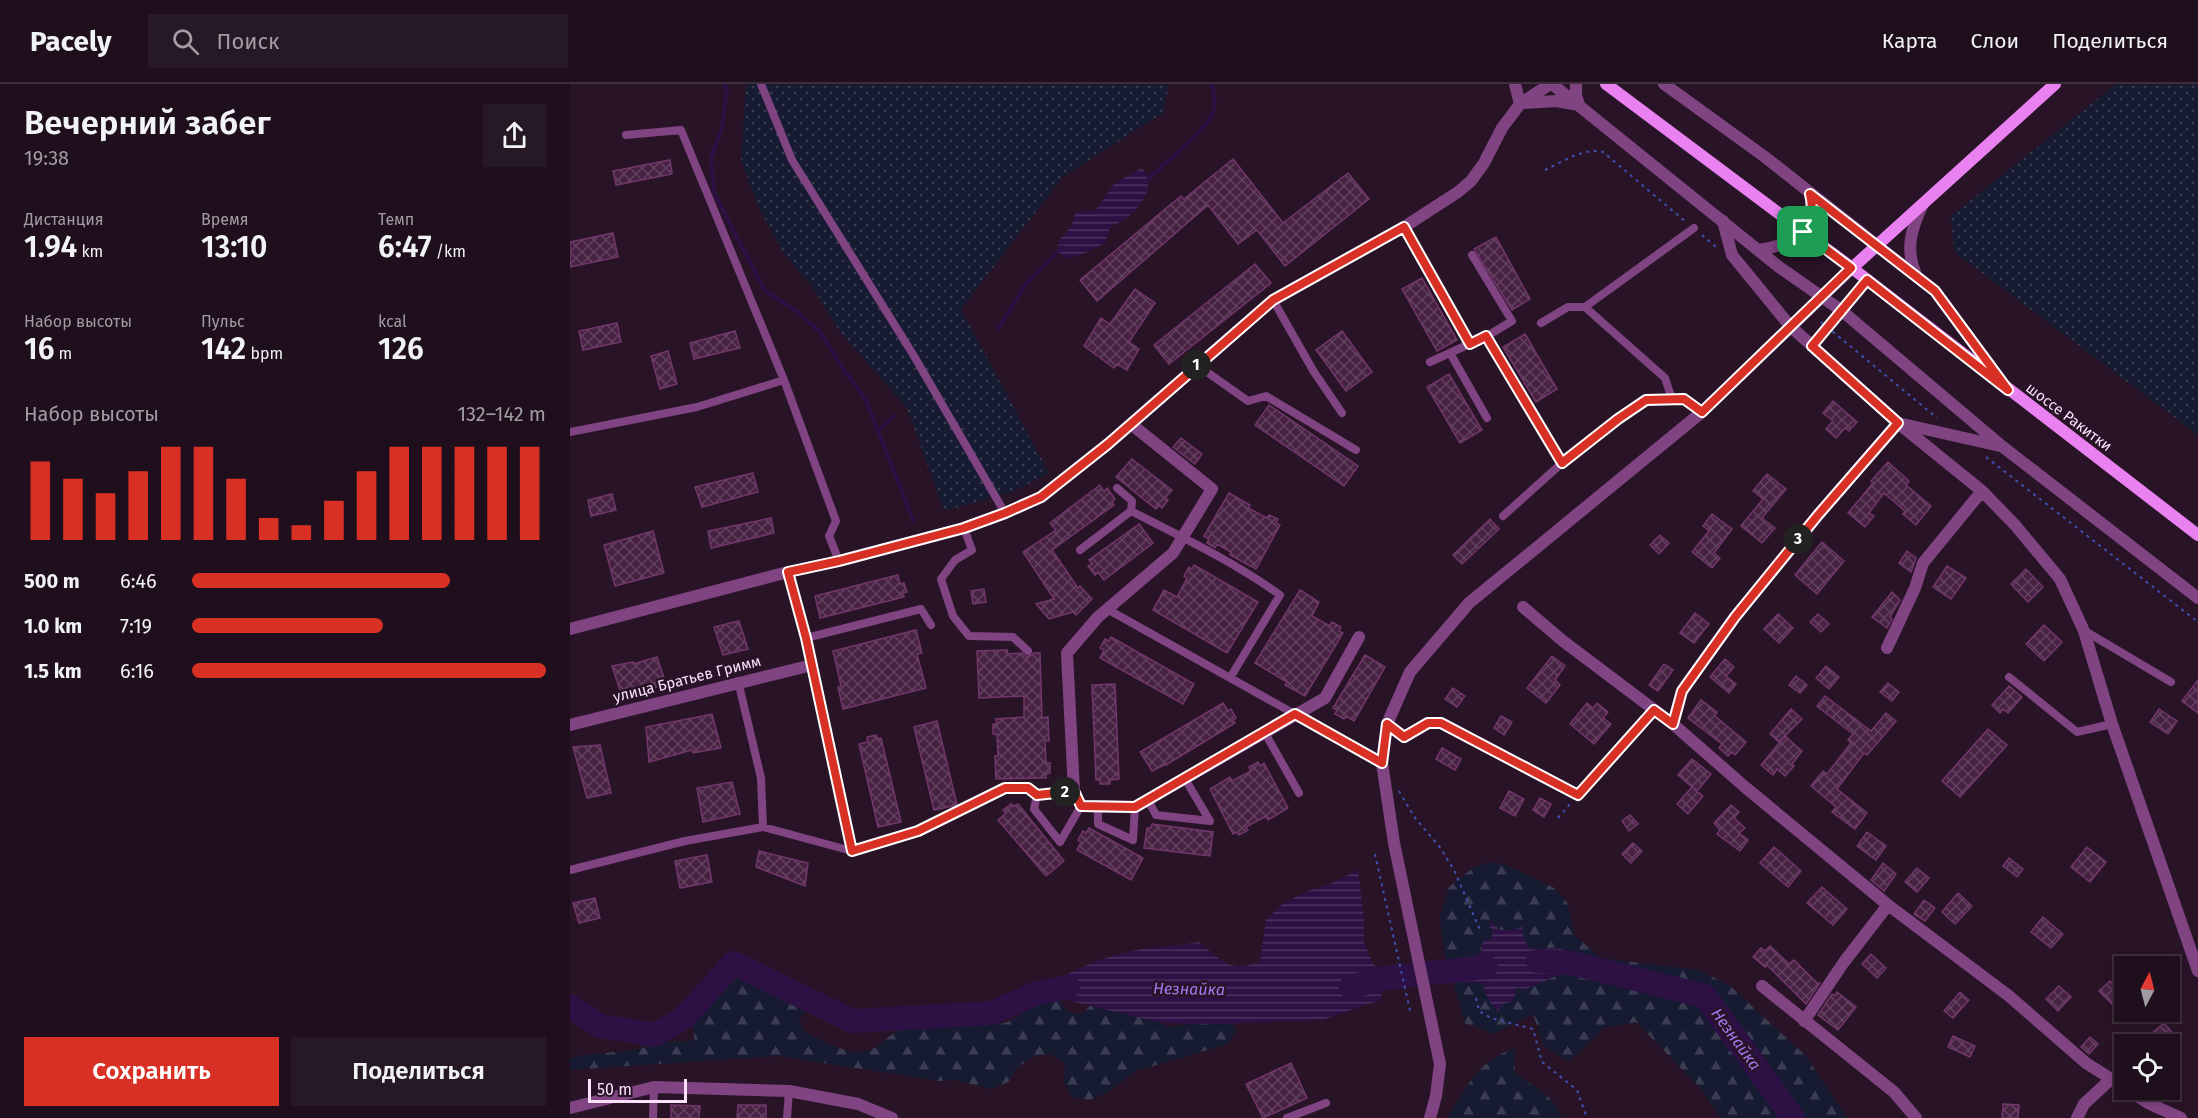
<!DOCTYPE html>
<html lang="ru">
<meta charset="utf-8">
<style>
:root{--surface:#1f0f1d;--page:#271826;--text:#f1f3f6;--muted:#a19ca4;--line:#3c2f3b;--accent:#d93025}
body{margin:0;font-family:"Fira Sans",sans-serif;background:var(--page);color:var(--text);height:100vh;display:flex;flex-direction:column;font-size:22px;white-space:nowrap}
*{box-sizing:border-box;margin:0}
p{font-size:20px;color:var(--muted)}
.icon{flex:none;width:33px;height:33px;fill:none;stroke:currentColor;stroke-width:2;stroke-linecap:round;stroke-linejoin:round}
.map{position:relative;flex:1;overflow:hidden}
.panel{display:flex;flex-direction:column;background:var(--surface);width:570px}
.panel>*{flex:none}
.needle{width:39px;rotate:7deg}
.controls{position:absolute;left:1544px;top:872px;display:grid;gap:12px}
.controls a{display:grid;place-items:center;width:66px;height:66px;border-radius:0px;background:var(--surface);box-shadow:0 3px 9px #0003,0 0 0 2px var(--line);font-size:30px}
.scale{position:absolute;left:18px;bottom:15px;width:99px;box-sizing:border-box;padding-left:6px;border:3px solid #fbdffb;border-top:0;font-size:16px;line-height:21px;white-space:nowrap;color:#fbdffb;-webkit-text-stroke:4px #291427;paint-order:stroke}
.pin{position:absolute;display:grid;place-items:center;width:51px;height:51px;color:#fff;margin:-26px;border-radius:12px;box-shadow:0 3px 9px #0006}
.km{position:absolute;width:30px;height:30px;margin:-15px;border-radius:50%;background:#222;color:#fff;font-size:16px;line-height:30px;text-align:center}
.round{display:grid;place-items:center;flex:none;width:63px;height:63px;border-radius:0px;background:var(--page)}
.head{display:flex;align-items:center;justify-content:space-between;height:102px;padding:0 24px}
h1{font-size:33px;font-weight:600;line-height:45px}
.metrics{display:grid;grid-template-columns:repeat(3,1fr);gap:9px;height:102px;padding:6px 24px}
.metrics div{display:grid;align-content:center}
.metrics b{font-size:30px;font-weight:600}
.metrics small{font-size:16px;font-weight:400}
.metrics p{font-size:16px}
.chart{height:168px;padding:12px 24px}
.chart p{display:flex;justify-content:space-between}
.chart svg{width:100%;height:108px;margin-top:6px;stroke:var(--accent);stroke-width:6}
.cta{display:flex;gap:12px;margin-top:auto;padding:12px 24px}
.cta a{flex:1;height:69px;border-radius:0px;background:var(--accent);color:#fff;font-size:24px;font-weight:600;line-height:69px;text-align:center}
.cta a+a{background:var(--page);color:var(--text)}
ul{padding:0 24px;list-style:none;font-size:20px}
li{display:grid;grid-template-columns:96px 72px 1fr;align-items:center;height:45px}
li i{height:15px;border-radius:8px;background:var(--accent)}
header{display:flex;align-items:center;gap:36px;box-sizing:border-box;height:84px;padding:0 30px;background:var(--surface);border-bottom:2px solid var(--line)}
header strong{font-size:28px}
nav{display:flex;gap:33px;margin-inline-start:auto;font-size:21px}
.search{width:420px;height:54px;background:var(--page);display:flex;align-items:center;gap:15px;box-sizing:border-box;padding:0 21px;border-radius:0px;color:var(--muted);font-size:22px}
main{display:flex;flex:1;min-height:0}
.map>svg:first-child{display:block}
</style>
<header>
<strong>Pacely</strong>
<div class="search"><svg class="icon" aria-label="search" viewBox="0 0 24 24"><circle cx="10" cy="10" r="6"/><path d="M15 15l6 6"/></svg>Поиск</div>
<nav><a>Карта</a><a>Слои</a><a>Поделиться</a></nav>
</header>
<main>
<section class="panel">
<div class="head"><div><h1>Вечерний забег</h1><p>19:38</p></div><a class="round"><svg class="icon" aria-label="share" viewBox="0 0 24 24"><path d="M12 15V3M7 8l5-5 5 5M5 13v7h14v-7"/></svg></a></div>
<div class="metrics">
<div><p>Дистанция</p><b>1.94<small> km</small></b></div>
<div><p>Время</p><b>13:10</b></div>
<div><p>Темп</p><b>6:47<small> /km</small></b></div>
</div>
<div class="metrics">
<div><p>Набор высоты</p><b>16<small> m</small></b></div>
<div><p>Пульс</p><b>142<small> bpm</small></b></div>
<div><p>kcal</p><b>126</b></div>
</div>
<div class="chart"><p><span>Набор высоты</span>132–142 m</p>
<svg viewBox="0 0 160 44" preserveAspectRatio="none"><path d="M5 44V12M15 44V19M25 44V25M35 44V16M45 44V6M55 44V6M65 44V19M75 44V35M85 44V38M95 44V28M105 44V16M115 44V6M125 44V6M135 44V6M145 44V6M155 44V6"/></svg>
</div>
<ul>
<li><b>500 m</b>6:46<i style="width:73%"></i></li>
<li><b>1.0 km</b>7:19<i style="width:54%"></i></li>
<li><b>1.5 km</b>6:16<i style="width:100%"></i></li>
</ul>
<div class="cta"><a>Сохранить</a><a>Поделиться</a></div>
</section>
<div class="map">
<svg width="1628" height="1034" viewBox="0 0 1628 1034">
<defs>
<pattern id="grass-dots" width="8" height="8" patternUnits="userSpaceOnUse" patternTransform="scale(1.5)"><rect width="8" height="8" fill="#171b32"/><path d="M2 2h.1M6 6h.1" fill="none" stroke="#3a3c51" stroke-width="1.8" stroke-linecap="round"/></pattern>
<pattern id="forest-firs" width="22" height="20" patternUnits="userSpaceOnUse" patternTransform="scale(1.5)"><rect width="22" height="20" fill="#171b32"/><path d="M5 1l3.5 6h-7zM16 11l3.5 6h-7z" fill="#3a3c51"/></pattern>
<pattern id="water-rules" width="6" height="5" patternUnits="userSpaceOnUse" patternTransform="scale(1.5)"><rect width="6" height="5" fill="#2d1144"/><path d="M0 2.5h6" fill="none" stroke="#4c3360"/></pattern>
<pattern id="building-cross-hatch" width="8" height="8" patternUnits="userSpaceOnUse" patternTransform="scale(1.5)"><rect width="8" height="8" fill="#482243"/><path d="M0 0l8 8M0 8l8-8" fill="none" stroke="#63425f"/></pattern>
</defs>
<rect width="100%" height="100%" fill="#291427"/>
<path fill="url(#grass-dots)" d="M176,0h423l-6,29 -100,64 -102,132 88,164 -37,19 -68,19 -37,-103 -67,-76 -26,-43 -32,-38 -25,-47 -16,-44z
M1546,0h82v351l-244,-183 -3,-36z"/>
<path fill="url(#forest-firs)" d="M919,778l15,2 50,24 13,14 8,34 26,22 97,12 31,15 77,71 41,62h-127l-17,-27 -67,-69 -32,6 -35,34 -25,-16 -11,-32 -39,20 -29,-11 -22,-76 -3,-31 9,-29 25,-20z
M173,893l40,15 25,16 -9,11 6,13c17,8 35,20 55,20 17,0 21,-12 35,-19 11,-7 26,-10 39,-12 24,-5 49,9 73,1 23,-8 20,-27 53,-21l8,11 13,2 19,-17 69,30 58,-8 10,10 -9,15 -92,27 -30,22 -17,7 -17,-3 -8,-15 1,-18 -14,-10 -17,2 -16,11 -10,15 -17,7 -35,-9 -17,1 -160,-25 -209,14v-11l12,-4 53,-5 32,-9 14,1 13,-2v-13l-9,-10c10,-22 36,-35 58,-40z
M945,965v24c20,14 38,22 47,45h-115c18,-28 33,-61 68,-69z"/>
<path fill="url(#water-rules)" d="M572,84l7,9c-1,26 -17,40 -39,50l-5,16c-13,7 -27,15 -42,15l-5,-9 1,-9c9,-8 15,-16 16,-28l20,-1 19,-27z
M788,786l6,50v22l7,18 12,18 -2,22 -59,20 -105,4 -55,-1 -125,-30c31,-22 68,-38 106,-44 19,-3 37,-3 56,-7 20,17 33,33 61,19l6,-41 15,-15 22,-12 29,-10z
M920,837l10,9h12l10,-3 2,12 6,10c17,1 37,-9 41,14l-10,11 -35,15 -10,-1 -1,8 -4,6 -8,2 -4,7c-11,-7 -13,-17 -16,-28l-27,-1 -3,-13 11,-8 17,-8 2,-12 8,-2 2,-8 -4,-5z"/>
<g fill="none" stroke-linecap="round" stroke-linejoin="round">
<path stroke="#2d1144" stroke-width="4" d="M154,0l3,5 -5,39 -11,30 3,35 51,98 31,20 23,20 27,42 19,25 48,122
M578,95c16,-15 58,-48 65,-67 3,-8 1,-20 -1,-28
M428,244l29,-45 35,-36
M308,347l16,-15"/>
<path stroke="#2d1144" stroke-width="24" d="M968,877l33,2 134,33 88,122
M781,903l32,-9 103,-11
M0,922l30,20 55,9 30,-18 48,-54 119,58 140,-8 45,-20 31,-6"/>
</g>
<path fill="url(#building-cross-hatch)" stroke="#71366b" stroke-width="1.5" d="M663,75l50,64 65,-50 21,26 -84,67 -28,-36 -19,14 -30,-39 -111,96 -17,-21 101,-84 3,3z
M100,76l2,14 -56,11 -3,-14z
M43,149l5,24 -48,10v-25z
M926,153l34,62 -18,11 -38,-61z
M685,180l16,19 -102,81 -15,-19z
M852,194l35,62 -20,11 -35,-62z
M565,205l20,14 -26,39 10,7 -12,21 -10,-6 -3,4 -30,-22 17,-28 9,6z
M47,239l4,19 -38,8 -4,-19z
M165,247l5,17 -46,11 -4,-16z
M772,247l30,41 -26,19 -30,-41z
M955,250l32,55 -21,13 -33,-55z
M98,267l9,33 -17,5 -9,-33z
M879,290l33,56 -22,13 -33,-56z
M1263,317l24,21 -8,9 -4,-3 -9,10 -10,-9 7,-8 -10,-8z
M699,321l89,61 -14,20 -89,-61z
M611,354l21,16 -7,10 -22,-17z
M562,375l40,31 -7,8 3,2 -6,8 -3,-3 -3,4 -40,-32z
M1318,378l21,19 -3,4 25,21 -15,19 -13,-11 2,-3 -21,-18 -15,20 5,3 -9,11 -17,-14 25,-30 -2,-2z
M183,389l5,19 -56,15 -7,-20z
M1197,390l19,15 -24,29 13,10 -13,15 -21,-17 22,-27 -10,-8z
M530,401l4,7 3,-4 8,11 -3,3 2,3 -62,45 26,38 2,-2 12,13 -16,16 -3,-3 -24,7 -13,-15 18,-5 -31,-47 33,-22 -6,-7z
M659,409l21,12 -2,3 19,10 2,-3 9,4 -2,4 4,2 -24,44 -26,-14 1,-3 -14,-8 -2,4 -8,-5 2,-4 -5,-3z
M42,410l4,16 -25,6 -3,-16z
M1142,430l20,15 -18,24 6,5 -8,10 -20,-16 17,-21 -6,-5z
M201,434l3,15 -63,15 -3,-17z
M920,435l9,10 -37,35 -9,-9z
M569,440l14,19 -49,37 -6,-8 -3,3 -7,-9 4,-2 -3,-4z
M83,447l11,42 -49,13 -11,-41z
M1090,451l9,8 -10,11 -9,-9z
M1252,458l22,19 -27,33 -22,-19z
M1337,467l9,7 -5,14 -12,-9z
M624,481l64,37 -31,51 -74,-43 11,-20 13,7 10,-19 -3,-2 5,-9 3,2z
M1377,482l19,12 -15,21 -18,-12z
M1456,485l17,18 -15,15 -17,-18z
M328,491l2,9 4,-1 3,9 -4,1 1,4 -84,21 -5,-22z
M414,505l2,13 -13,2 -2,-13z
M730,506l19,12 -7,14 18,10 2,-4 9,5 -2,4 4,2 -38,63 -20,-11 2,-3 -32,-19z
M1322,508l8,8 -10,17 2,2 -5,9 -15,-11z
M1125,529l14,11 -15,19 -14,-10z
M1208,530l15,14 -14,15 -15,-14z
M1248,530l11,10 -8,8 -11,-10z
M169,537l9,28 -25,6 -9,-28z
M1474,541l18,17 -18,19 -18,-17z
M346,546l6,23 -5,1 9,34 -83,21 -5,-22 3,-1 -8,-35z
M541,553l83,47 -11,20 -83,-46 4,-8 -4,-2 5,-9 4,2z
M437,566l1,4 14,-1 5,4 7,-4h6l2,65 6,-1 1,24h-4l1,22h4v10l-4,1v4l-50,1 -1,-23h3l-1,-22h-4v-10h4l-1,-5 28,-2v-21l-45,2 -2,-47z
M795,571l20,12 -31,54 -8,-5 -2,3 -9,-5 2,-4 -4,-2z
M982,572l13,10 -10,14 5,5 -14,18 -19,-15z
M87,573l9,27 -16,5 -29,4 -9,-27 21,-4v2z
M1155,575l9,8 -8,9 10,8 -7,9 -19,-16z
M1094,580l9,6 -15,21 -9,-6z
M1256,582l13,11 -10,12 -13,-11z
M1226,592l11,9 -7,8 -11,-8z
M1628,596v33l-16,-12z
M1318,599l11,9 -7,9 -12,-9z
M545,600l4,95 -9,1v4h-10v-4h-4l-4,-95z
M1439,602l13,11 -14,16 -5,-4 -3,4 -8,-8z
M883,604l12,8 -8,11 -12,-8z
M1255,612l46,35 15,-18 10,8 -29,34 -3,-2 -27,36 30,24 -12,16 -23,-17 4,-5 -25,-21 12,-15 4,3 24,-31 -3,-3 5,-6 -36,-28z
M1131,616l16,12 -2,4 31,26 -11,13 -3,-3 -4,4 -9,-8 3,-4 -34,-26z
M653,619l5,8 3,-2 5,9 -3,2 2,3 -69,42v-1l-14,7 -12,-19z
M1017,619l6,5 4,-5 11,9 -5,6 8,6 -17,20 -24,-20z
M1221,625l11,10 -23,23 -9,-8z
M1589,625l18,12 -9,13 -18,-12z
M142,630l9,34 -28,5 -1,-3 -43,12 -3,-35z
M931,632l11,6 -8,13 -10,-7z
M367,637l20,84 -23,5 -20,-83z
M1418,645l19,16 -47,52 -18,-16z
M306,651l2,4 3,-1 20,84 -23,5 -19,-83 9,-2 -1,-5z
M1215,652l17,15 -10,13 2,2 -9,10 -8,-7 -4,6 -12,-10z
M30,661l11,48 -24,5 -14,-51z
M872,664l19,11 -6,11 -19,-11z
M1122,675l19,15 -14,17 -3,-2 9,7 -15,18 -11,-10 15,-17 -14,-12z
M688,678l2,4 4,-3 24,45 -20,12 -2,-4 -20,11 2,3 -9,5 -2,-3 -4,2 -23,-45 20,-12 2,4 19,-10 -2,-4z
M162,698l8,32 -37,8 -6,-34z
M939,707l15,8 -9,17 -15,-8z
M970,714l11,6 -7,13 -11,-7z
M441,720l3,2 4,-2 46,57 -18,15 -48,-56 8,-7 -3,-3z
M1161,721l8,7 -5,6 11,10 -6,5 9,7 -8,11 -23,-17 3,-4 -6,-7z
M1060,731l8,9 -9,7 -7,-10z
M582,740l61,8 -3,24 -66,-8 3,-20h4z
M519,744l54,30 -12,22 -54,-30 4,-8 -3,-2 5,-9 3,2z
M1297,748l19,14 -10,14 -19,-14z
M1063,759l9,8 -11,12 -9,-9z
M1204,763l27,24 -13,16 -28,-24z
M1517,763l19,15 -16,20 -19,-15z
M189,767l49,12 -3,23 -49,-19z
M137,771l5,27 -32,6 -5,-27z
M1439,774l14,11 -6,8 -14,-11z
M1313,779l13,11 -12,17 -13,-11z
M1347,784l12,10 -12,14 -12,-10z
M1252,803l25,22 -14,16 -26,-22z
M1388,809l14,13 -17,18 -13,-12z
M25,814l5,20 -21,5 -6,-20z
M1354,816l11,8 -10,13 -11,-7z
M1473,833l20,17 -12,14 -20,-16z
M1200,862l19,18 5,-4 23,23h3l-14,21 -39,-39 -2,2 -12,-10 8,-9 4,3z
M1301,870l15,14 -9,10 -15,-14z
M1540,897l13,14 -10,10 -14,-14z
M1489,902l12,11 -13,14 -12,-12z
M1267,908l19,15 -18,23 -20,-15 14,-21 3,2z
M1390,908l9,8 -16,18 -9,-7z
M1594,939l14,16 -5,5h-13l-9,-10z
M1383,952l22,10 -5,11 -22,-10z
M1520,953l8,7 -9,10 -8,-7z
M721,979l16,35 -44,20 -17,-34z
M1433,1020l16,1 -1,13h-16z
M101,1021l29,1 -1,12h-28z
M168,1021h28v13h-29z"/>
<g fill="none" stroke-linecap="round" stroke-linejoin="round">
<path stroke="#3f4fb0" stroke-width="2" stroke-dasharray="3 4.5" stroke-linecap="butt" d="M975,86c17,-8 39,-23 58,-18l83,70
M1132,151l14,12
M1280,218l9,-12
M1251,238l116,96
M1250,252l14,-16
M1416,373l212,165
M1015,702l61,-67
M829,707l16,27 24,28 15,24 26,60
M988,734l12,-14
M805,770l36,161
M906,914l3,13 12,7 42,11 9,33 35,28 10,28"/>
<path stroke="#804483" stroke-width="8" d="M191,0l31,76 122,196 91,157
M56,51l55,-5 103,250 52,141 -7,15 10,25
M834,143l66,117
M703,216l41,72 28,41
M1015,223l109,-79
M971,239l27,-16h17l80,71 7,21
M917,252l75,127
M880,269l37,65
M860,278l57,-26 25,-15 -40,-66
M627,281l51,36 18,-5 90,54
M0,348l127,-25 87,-27
M547,404l15,13 -1,10
M933,432l59,-53 56,-44 28,-19 38,-1 18,13
M394,444l8,22 -17,10 -14,19 12,37 16,20 44,1 15,14
M510,466l51,-39c51,26 103,51 149,84l-50,83
M218,488l18,66 46,213
M537,525l275,154
M1515,547l86,51
M236,554l115,-29 10,16
M1439,593l68,55 35,-8
M168,597l23,97 2,49
M695,649l34,60
M504,707l-37,4 -3,14 26,33 21,-36
M578,716l8,15 54,6 -25,-42
M528,723v17l35,16 2,-33
M0,786l115,-29 78,-14 89,24 66,-20 87,-43h23l9,7
M83,1034l1,-31
M217,1034l2,-27
M717,1034l39,-15"/>
<path stroke="#804483" stroke-width="12" d="M945,0l5,20
M954,19l32,-2 23,4
M1153,137l9,34 58,71 108,97 84,68 33,34 45,54 24,52 28,93 86,247
M561,340l81,65 -39,64 -75,64 -31,36 7,138 7,15 54,1 190,-109 34,-61
M953,523l40,34 110,83 72,63 143,118 121,91 77,67 38,24
M0,545l218,-57 51,-11 125,-33 41,-15 36,-16 67,-53 165,-144 131,-73 54,-35 13,-11 13,-18 18,-35 18,-24 30,-20
M1317,564l28,-60 8,-25 59,-72
M817,640l17,13 24,-14h13l137,72
M1103,640l9,-33 53,-74 83,-102 80,-92
M0,641l242,-60
M1192,902l132,106 22,26
M1234,937l40,-59 44,-57
M1556,1005l22,14 33,15
M0,1024l84,-21 135,4 69,13 34,14
M860,1034l6,-22 4,-32 -46,-221 -12,-80 5,-39 23,-52 59,-69 233,-191 150,-144
M1507,1034l7,-14 27,-25"/>
<path stroke="#804483" stroke-width="12" d="M982,0l227,183 63,44 161,136 195,151
M1006,0v11l3,10
M1094,0l101,73 170,134 67,91
M1188,166c33,-5 61,-18 52,-57
M1346,191c-11,-26 -5,-46 7,-71
M1328,339l102,23"/>
<path stroke="#ea81f1" stroke-width="12" d="M1036,0l246,184 346,267
M1282,184l203,-184"/>
</g>
<g fill="none" stroke-linecap="round" stroke-linejoin="round">
<defs>
<path id="route" d="M1240,110l125,97 73,99 -141,-110 -55,66 86,77 -80,92 -83,102 -53,74 -9,33 -19,-14 -76,85 -137,-72h-13l-24,14 -17,-13 -5,39 -87,-49 -160,93 -54,-1 -7,-15 -37,4 -9,-7h-23l-87,43 -66,20 -46,-213 -18,-66 51,-11 125,-33 41,-15 36,-16 67,-53 165,-144 131,-73 66,117 16,-8 76,127 56,-44 28,-19 38,-1 18,13 149,-144 -48,-36c8,-14 11,-22 7,-38z"/>
</defs>
<use href="#route" stroke="#fff" stroke-width="12"/>
<use href="#route" stroke="#d93025" stroke-width="8"/>
</g>
<g text-anchor="middle" dominant-baseline="central" stroke-width="5" stroke-linejoin="round" paint-order="stroke">
<g font-size="15" fill="#fbdffb" stroke="#291427">
<text transform="translate(1499 333) rotate(37)">шоссе Ракитки</text>
<text transform="translate(117 595) rotate(-14)">улица Братьев Гримм</text>
</g>
<g font-size="16" font-style="italic" fill="#a678f0" stroke="#291427">
<text transform="translate(619 905) rotate(1)">Незнайка</text>
<text transform="translate(1166 955) rotate(54)">Незнайка</text>
</g>
</g>
</svg>
<div class="controls">
<a><svg class="needle" viewBox="-14 -14 28 28"><path d="M0-13l5 13h-10z" fill="#e53935"/><path d="M0 13l5-13h-10z" fill="#a19ca4"/></svg></a>
<a><svg class="icon" aria-label="locate" viewBox="0 0 24 24"><circle cx="12" cy="12" r="6"/><path d="M12 2v4M12 18v4M2 12h4M18 12h4"/></svg></a>
</div>
<div class="scale">50 m</div>
<div class="pin" style="left:1233px;top:148px;background:#1e9e55"><svg class="icon" aria-label="arrive" viewBox="0 0 24 24"><path d="M6 21V4h12l-3 4 3 4H6"/></svg></div>
<b class="km" style="left:626px;top:281px">1</b>
<b class="km" style="left:495px;top:708px">2</b>
<b class="km" style="left:1228px;top:455px">3</b>
</div>
</main>
